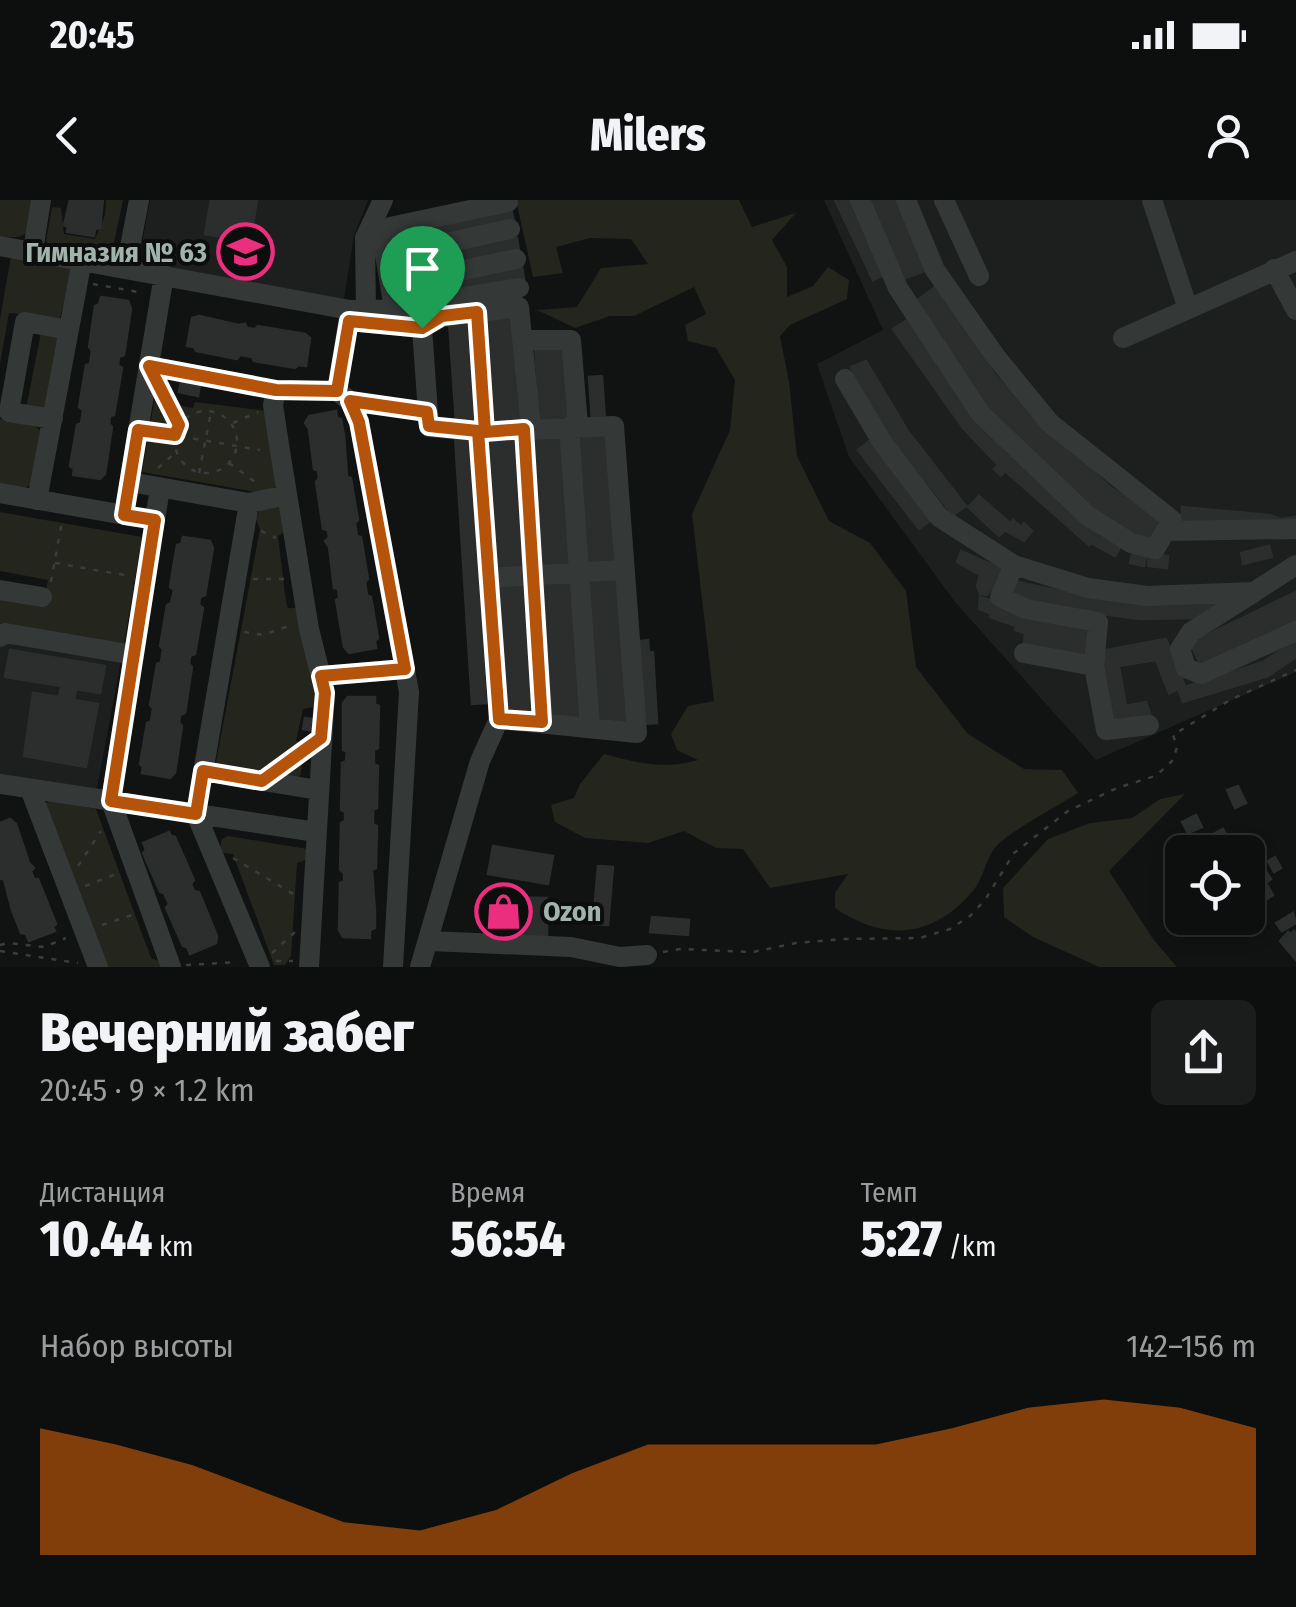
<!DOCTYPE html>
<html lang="ru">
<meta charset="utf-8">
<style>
:root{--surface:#0d0e0e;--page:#1b1c1c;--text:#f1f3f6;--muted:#9a9c9e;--line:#2d2e2e;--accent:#b45309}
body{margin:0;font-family:"Fira Sans Condensed",sans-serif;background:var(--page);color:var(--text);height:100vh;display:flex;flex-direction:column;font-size:38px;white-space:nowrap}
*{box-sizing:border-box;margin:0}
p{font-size:32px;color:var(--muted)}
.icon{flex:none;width:55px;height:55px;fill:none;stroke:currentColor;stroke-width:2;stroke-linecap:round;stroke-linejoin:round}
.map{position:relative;height:767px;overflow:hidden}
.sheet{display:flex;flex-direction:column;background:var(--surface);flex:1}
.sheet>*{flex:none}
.buttons{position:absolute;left:1165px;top:635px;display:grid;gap:20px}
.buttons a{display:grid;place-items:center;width:100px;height:100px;border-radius:15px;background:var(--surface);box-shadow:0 5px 15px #0003,0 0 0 2px var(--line);font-size:50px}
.pin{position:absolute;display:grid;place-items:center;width:85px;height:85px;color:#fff;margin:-102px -42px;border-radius:50% 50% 50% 0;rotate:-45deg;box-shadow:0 0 10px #0007}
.pin .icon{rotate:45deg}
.round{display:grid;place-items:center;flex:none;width:105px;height:105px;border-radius:15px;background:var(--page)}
.headline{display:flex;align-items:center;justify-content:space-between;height:170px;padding:0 40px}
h1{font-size:55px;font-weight:800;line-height:75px}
.metrics{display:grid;grid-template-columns:repeat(3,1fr);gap:15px;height:170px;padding:10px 40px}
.metrics div{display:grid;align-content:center}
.metrics b{font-size:50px;font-weight:800}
.metrics small{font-size:28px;font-weight:400}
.metrics p{font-size:28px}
.chart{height:280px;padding:20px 40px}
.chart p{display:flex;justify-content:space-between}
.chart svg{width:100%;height:180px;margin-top:10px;fill:var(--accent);opacity:.7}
.status{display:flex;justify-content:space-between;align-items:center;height:70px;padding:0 50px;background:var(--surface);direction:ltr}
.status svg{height:28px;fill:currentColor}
header{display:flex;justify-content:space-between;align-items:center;height:130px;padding:0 40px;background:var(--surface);font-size:45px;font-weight:800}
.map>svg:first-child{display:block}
</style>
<div class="status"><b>20:45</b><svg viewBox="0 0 49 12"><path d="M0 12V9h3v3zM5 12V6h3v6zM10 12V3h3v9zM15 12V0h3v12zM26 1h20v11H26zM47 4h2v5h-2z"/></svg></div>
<header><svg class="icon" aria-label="back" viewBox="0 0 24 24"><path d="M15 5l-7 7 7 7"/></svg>Milers<svg class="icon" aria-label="person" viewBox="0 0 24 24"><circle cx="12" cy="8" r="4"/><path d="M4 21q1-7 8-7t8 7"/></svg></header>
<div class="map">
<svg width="1296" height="767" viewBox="0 0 1296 767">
<rect width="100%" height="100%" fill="#111212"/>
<path fill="#1d1f1f" d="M150,0h218l-14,36 -10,63 -193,-35 -9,-8 -1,-7z
M824,0h472v472l-200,88 -141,-158 -106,-145 -32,-93 66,-34z
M0,423l124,22 -27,143 -7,3 -90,-14z"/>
<path fill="#24251d" d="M0,0h36c-6,27 -3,42 -36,36z
M106,0h17l-11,52 -9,3 -53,-9 -4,-5 6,-34 9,1 3,26 31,5 10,-24z
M516,0h223l13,27 44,-14 -24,27 15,27v30l26,-11 15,-19 21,13 -2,19 -57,26 -10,11 9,46 8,74 32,65 41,22 36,48 10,76 52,67 56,35 38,1 16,23c-18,12 -74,41 -84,56 -9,13 -11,30 -21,42 -40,47 -88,51 -138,17v-15l13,-19 -78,14 -27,-39 -27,-1 -32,-17 -36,12 -63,-5 -30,-16 -4,-17 23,-7 6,-14 24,-30c34,9 60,16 94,6l-21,-10 -6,-16 17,-28 26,-5 -22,-187 38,-84 5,-50 -19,-32 -28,-7 -3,-16 21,-11 -12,-27 -60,29h-24l-35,12 -38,-18 40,-3 24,-39 47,-4 -17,-25 -41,-1 -34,9 7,26 -30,4z
M11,56l59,11 2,4 -12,47 -51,-5 -9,51v-45z
M41,132l17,4 -13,74 -17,-2 -1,-4z
M156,191l15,3 -1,10 23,4 2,-6 73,9 11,75 -18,7 -119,-21z
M0,219l32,5 8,6 -10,55 -5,3 -25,-3z
M261,306l19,1 4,25 -6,4 8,66 2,6h11l18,94 -4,5 -10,2 -7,32 11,3 7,10 -11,-1 -2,21 -5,6 -77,-13 -3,-5 44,-233 -4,-10z
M0,312l142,25 -18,108 -124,-22v-26l43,7 5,-24 -48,-9z
M1185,594l-76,77 44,68 24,28h-78l-66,-30 -29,-20 -1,-29 45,-49 42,-16 42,-5 28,-19z
M49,600l47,9 55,149 10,4 -1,5h-56l-59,-163z
M228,636l80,13 -2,11 -9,3 -6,93 -6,9h-11l-41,-111 -10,-1 -3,-4 2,-10z"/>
<path fill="#2c2e2e" stroke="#2b2e2e" stroke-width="2.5" d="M70,0h33l-3,28 -5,1 -1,7 -27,-4 1,-5 -4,-2z
M211,0h46l-7,42 -45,-8z
M835,0h14l35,75 -11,5z
M870,0h29l28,70 -26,10z
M511,9l3,12 -83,17 -3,-13z
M517,38l2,13 -83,17 -3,-13z
M522,66l2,13 -83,17 -2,-12z
M935,87l60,88 33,36 82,76 52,31 -14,25 -57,-32 -84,-81 -30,-34 -62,-94z
M101,97l27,4 3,8 -7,46 -5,2 -1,8 4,3 -8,47 -4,1 -1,8 3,3 -7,47 -5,5 -27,-4 1,-6 -4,-3 7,-41 4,-2 2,-13 -4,-3 7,-42 4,-1 2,-14 -3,-3 6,-41 4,-2z
M199,116l40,9 6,-1 2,4 8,1 3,-3 47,8 5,4 -4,28 -8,-1 -3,3 -41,-7 -2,-4 -12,-2 -3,4 -41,-8 -2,-4 -7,-1 5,-28z
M513,116l7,105 -27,1 -6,-105z
M468,121l7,100 -19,1 -7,-100z
M906,121l67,98 35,36 90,81 22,11 -5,9 -24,-13 -2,2 -84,-74 -4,5 -7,-7 4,-4 -35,-37 -70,-99z
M563,147l4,70 -27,2 -5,-71z
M866,161l41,69 59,76 -13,9 -61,-77 -41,-71z
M602,176l3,44 -13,1 -3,-44z
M182,177l19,3 -3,16 -19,-4z
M336,211l1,7 4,1 3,16 3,42 4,1 7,42 -3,3 2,13 4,1 7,42 -3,3 2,13 4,2 7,41 -3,3 1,7 -27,5 -5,-6 -8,-47 3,-2 -1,-9 -4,-1 -5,-41 -4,-6 4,-3 -1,-8 -5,-1 -7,-47 3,-3 -1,-8 -4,-2 -5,-40 -4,-6 4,-7z
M607,233l8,129 -27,2 -9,-129z
M560,235l9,129 -27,2 -9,-129z
M455,237h14l17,266 -14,1z
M514,239l9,128 -26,2 -9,-129z
M872,239l61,79 -14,11 -61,-79z
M979,296l31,27 3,-3 8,7 3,-4 8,8 -8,10 -19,-11 -6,6 -31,-29z
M1182,307l88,8 10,4 16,-2v11l-115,-6z
M183,337l27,4 3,7 -8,47 -5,2 -1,8 4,3 -8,46 -5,2 -1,8 3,3 -7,46 -5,2 -1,8 3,3 -7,47 -5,5 -28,-5 1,-6 -3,-3 7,-41 4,-2 2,-13 -3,-3 7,-41 4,-2 2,-13 -3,-3 7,-41 4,-2 3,-13 -4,-3 4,-25 3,-17 4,-1z
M1269,346l3,11 -29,7 -2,-11z
M961,351l43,19 -17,25 -7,-1 -3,-8 3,-11 -23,-13z
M1132,354l14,3 -2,9 -14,-3z
M1149,355l19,1 -1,12 -19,-2z
M615,379l11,146 -26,2 -11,-146z
M1014,381l97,21 86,2 19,-8 7,12 -24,10 -59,1 -46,-6 -83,-18z
M571,382l9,137 -27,2 -9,-138z
M524,384l8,129 -26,2 -9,-129z
M1296,392v30l-94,45 -12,-24z
M980,397l111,32 -6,27 -61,-12 1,-11 -10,-3 1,-4 -26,-9v-4l-11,-4z
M1166,439l19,47 -16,7 -13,-33 -37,6 7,40 20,-4 5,14 -37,5 -13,-70z
M648,440l1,13 4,-1 4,71 -14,1 -5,-83z
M1296,441v16l-28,19 -85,26 -5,-13 85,-27z
M10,450l95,16 -5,27 -24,-4 -2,11 24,4 -12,63 -62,-11 9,-63 26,4 2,-11 -56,-9z
M348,497h27v7l4,2 -1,42 -4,2v14l4,2 -1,42 -4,2v14l4,2 -1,42 -4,2 3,41v17l-5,2v8l-27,-1 -4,-7 1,-47 4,-2v-8l-4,-3 1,-47 4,-2v-9l-4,-2 1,-47 4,-2 1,-9 -4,-2v-47z
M305,518l16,2 -2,12 -16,-3z
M1238,586l8,17 -11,5 -8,-18z
M1196,615l6,12 -14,6 -6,-11z
M10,619l6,5 13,39 5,5 -3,3 3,8h4l18,45 -3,3 2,4 -26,10 -3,-7 -5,-1 -9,-23 -8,-31h-4v-56z
M1223,629l13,23h-23l-7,-14z
M169,632l2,4 4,1 19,43 -3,4 3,7 5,1 18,44 -1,7 -26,11 -3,-7 -4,-1 -17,-38 3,-4 -5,-11 -4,-1 -17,-39 3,-3 -3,-7z
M493,646l60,10 -5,28 -60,-10z
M1275,657l6,11 -7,4 -6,-11z
M1259,661l12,18 -5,4 7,12 -14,9 -11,-12v-23z
M598,666l15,1 -5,58 -15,-1z
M491,697l56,1v42l-56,-1z
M1293,713l3,10 -14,8 -6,-8z
M652,717l37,3 -1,15 -38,-3z
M1294,731l2,2v27l-16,-19 8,-9 2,2z"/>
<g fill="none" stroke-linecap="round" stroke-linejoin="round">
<path stroke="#383e3c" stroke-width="2.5" stroke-dasharray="5 8" stroke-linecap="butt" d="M93,84l51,9
M163,196l15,28
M371,204l37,5
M175 242a31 31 0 1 1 62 0a31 31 0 1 1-62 0Z
M233,223l25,-11
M155,232l105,18
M229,263l29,21
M158,268l17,-15
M199,273l12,-61
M261,331l15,7
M55,363l75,13
M253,379h32
M51,382l11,-61
M244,432l19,3 26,-9
M283,566l22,-16
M233,658l62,37
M78,666l23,-35
M85,686l34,-13
M102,725l30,-10
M0,745l8,-2 36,4 22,-9
M0,751l78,12
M663,752l17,-3 73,3 43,-9 48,-4 76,-1 30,-9 20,-13 15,-16 29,-47 54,-42 49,-23 38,-12 11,-9 7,-7 4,-13 -4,-12 57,-35 66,-30
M272,753l23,-21
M276,761h17
M186,765l52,-3"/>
<path stroke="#343938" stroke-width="20" d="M860,0l38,88 82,125 108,103 43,27 24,6 17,-29 -122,-97 -54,-66 -61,-87 -29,-70
M944,0l35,76
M1152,0l36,109
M0,46l350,64 -13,81
M33,51l8,-51
M387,56l123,-27
M126,68l13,-68
M1274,69l22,41
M392,85l124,-26
M394,109l-12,-73 8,-9 118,-25
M350,110l44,-1 125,-21
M366,110l-1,-72 18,-38
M477,112l8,120
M349,121l73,7 20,-11 77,-10 12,121
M422,128l7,99 56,5 129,-6 23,307 -138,-14
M1123,138l173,-77
M524,140h47l7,85
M149,166l127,24 61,1 13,10 9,21 50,270 -16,275
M845,179l37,63 57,75 75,48
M276,190l-3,15 7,46 29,178 16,64 -16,274
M53,219l-44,-7 16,-90 44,8
M569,227l21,301
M524,229l19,293
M130,282l119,21 38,-8
M160,288l-49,313 60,166
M0,293l136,24
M37,300l45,-240
M249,303l-53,311 64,153
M124,315l40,-240
M1166,331l130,-2
M488,378l135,-8
M0,390l42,7
M1253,393l-62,39 -11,17 6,19 15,6 95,-43
M0,437l5,-4 129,22
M1024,453l70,13 12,64 43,-5
M1094,466l4,-44 -72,-13 -26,-12 14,-32 74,23 59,8 107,-4 42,-27
M321,476l84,-7
M203,571l115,19
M0,584l316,48
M30,589l68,178
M430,741l141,6 49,10 27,-2
M420,767l60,-206 19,-42 -21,-288"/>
</g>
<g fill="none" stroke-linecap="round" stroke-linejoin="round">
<defs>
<path id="route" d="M477,112l8,120 39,-3 18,293 -43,-3 -21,-288 -49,-5 -2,-14 -77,-11 9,21 46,247 -84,7 4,17 -4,45 -59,43 -59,-10 -7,43 -85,-13 44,-281 -31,-5 14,-85 37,5 4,-10 -30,-59 127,24 61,1 12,-70 73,7 20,-12z"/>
</defs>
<use href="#route" stroke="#fff" stroke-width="20"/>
<use href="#route" stroke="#b45309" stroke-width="12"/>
</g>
<defs>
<symbol id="school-ring" viewBox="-11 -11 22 22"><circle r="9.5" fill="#0c0d0d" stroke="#ec2e7e" stroke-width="1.5"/><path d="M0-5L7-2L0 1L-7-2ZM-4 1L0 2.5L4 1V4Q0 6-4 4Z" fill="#ec2e7e"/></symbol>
<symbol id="shop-ring" viewBox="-11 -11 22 22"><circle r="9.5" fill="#0c0d0d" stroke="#ec2e7e" stroke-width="1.5"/><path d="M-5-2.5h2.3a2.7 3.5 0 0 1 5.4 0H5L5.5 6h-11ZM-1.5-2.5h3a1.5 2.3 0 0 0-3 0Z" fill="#ec2e7e"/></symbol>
</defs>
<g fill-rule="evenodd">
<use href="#school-ring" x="214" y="20" width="63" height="63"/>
<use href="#shop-ring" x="472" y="680" width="63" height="63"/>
</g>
<g text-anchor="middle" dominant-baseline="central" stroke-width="8" stroke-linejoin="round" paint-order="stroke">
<g font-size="28" font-weight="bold" fill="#a2b3ac" stroke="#0c0d0d" text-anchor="end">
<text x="207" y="52">Гимназия № 63</text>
<text x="543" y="711" text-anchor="start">Ozon</text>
</g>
</g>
</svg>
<div class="buttons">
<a><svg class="icon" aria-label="locate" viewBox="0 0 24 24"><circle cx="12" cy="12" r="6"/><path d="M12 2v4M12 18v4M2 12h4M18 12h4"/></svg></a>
</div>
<div class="pin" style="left:422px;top:128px;background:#1e9e55"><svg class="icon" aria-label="arrive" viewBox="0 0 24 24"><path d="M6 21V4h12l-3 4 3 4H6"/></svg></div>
</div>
<section class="sheet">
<div class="headline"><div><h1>Вечерний забег</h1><p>20:45 · 9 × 1.2 km</p></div><a class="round"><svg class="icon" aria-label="share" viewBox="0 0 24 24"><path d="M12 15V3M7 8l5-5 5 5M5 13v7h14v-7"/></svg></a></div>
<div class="metrics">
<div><p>Дистанция</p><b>10.44<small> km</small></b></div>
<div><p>Время</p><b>56:54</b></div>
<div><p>Темп</p><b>5:27<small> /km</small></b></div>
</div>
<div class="chart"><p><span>Набор высоты</span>142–156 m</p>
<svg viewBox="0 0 160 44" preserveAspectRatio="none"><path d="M0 44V13L10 17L20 22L30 29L40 36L50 38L60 33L70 24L80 17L90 17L100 17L110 17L120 13L130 8L140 6L150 8L160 13V44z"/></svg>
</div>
</section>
